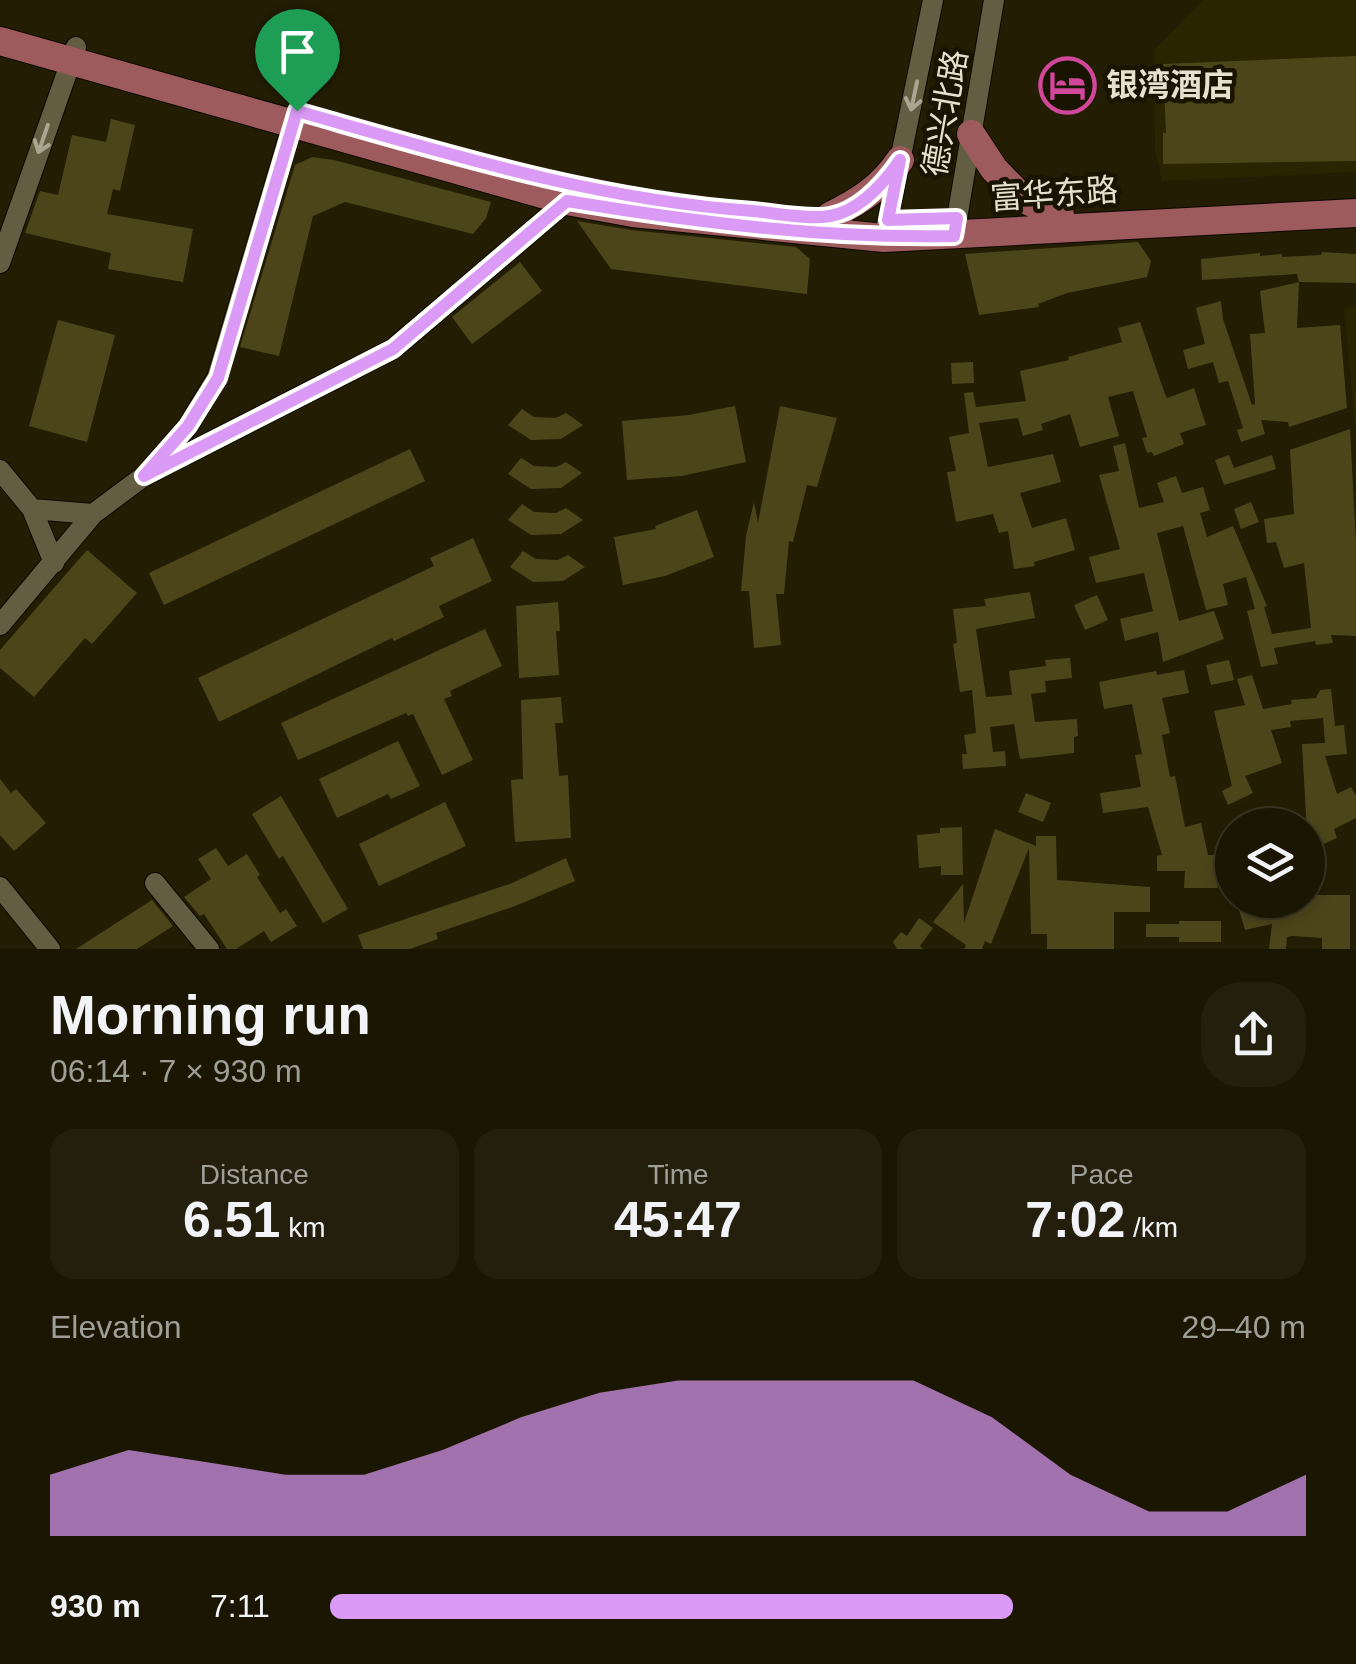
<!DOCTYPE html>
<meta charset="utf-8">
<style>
:root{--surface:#1a1602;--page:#231f0c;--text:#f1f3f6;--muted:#9f9f99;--line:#383524;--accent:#da9af6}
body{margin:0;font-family:Helvetica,"Noto Sans SC",sans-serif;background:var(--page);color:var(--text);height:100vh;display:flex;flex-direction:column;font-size:38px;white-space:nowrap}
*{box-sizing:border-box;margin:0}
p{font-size:32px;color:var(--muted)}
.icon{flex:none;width:55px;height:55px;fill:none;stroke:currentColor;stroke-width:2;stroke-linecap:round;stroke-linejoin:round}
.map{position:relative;height:949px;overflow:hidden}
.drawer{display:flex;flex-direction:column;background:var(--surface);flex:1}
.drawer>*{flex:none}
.buttons{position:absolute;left:1215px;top:808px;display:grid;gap:20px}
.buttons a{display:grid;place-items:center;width:110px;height:110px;border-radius:50%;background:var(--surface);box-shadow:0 5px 15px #0003,0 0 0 2px var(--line);font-size:50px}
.pin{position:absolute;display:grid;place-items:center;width:85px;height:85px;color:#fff;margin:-102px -42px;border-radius:50% 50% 50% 0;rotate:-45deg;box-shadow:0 0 10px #0007}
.pin .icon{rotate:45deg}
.round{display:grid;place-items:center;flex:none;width:105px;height:105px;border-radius:40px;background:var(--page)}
.head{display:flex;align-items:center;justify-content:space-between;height:170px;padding:0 50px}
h1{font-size:55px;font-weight:700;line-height:75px}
.figures{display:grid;grid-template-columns:repeat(3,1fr);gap:15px;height:170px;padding:10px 50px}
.figures div{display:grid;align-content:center;border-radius:25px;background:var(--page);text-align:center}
.figures b{font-size:50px;font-weight:700}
.figures small{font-size:28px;font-weight:400}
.figures p{font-size:28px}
.chart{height:280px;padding:20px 50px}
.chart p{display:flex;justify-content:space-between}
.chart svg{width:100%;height:180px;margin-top:10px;fill:var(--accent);opacity:.7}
ul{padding:0 50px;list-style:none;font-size:32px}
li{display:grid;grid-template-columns:160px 120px 1fr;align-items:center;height:75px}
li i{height:25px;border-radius:12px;background:var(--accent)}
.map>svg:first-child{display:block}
</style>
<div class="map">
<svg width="1356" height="949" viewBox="0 0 1356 949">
<rect width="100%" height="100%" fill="#231d03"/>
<path fill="#2b2400" d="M1203,0h153v172l-194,9 -7,-32 -1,-99z
M1356,307v126l-12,-125z"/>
<path fill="#4d451a" d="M1356,56v105l-193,3v-31h3l-3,-69z
M111,119l24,6 -15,66 -7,-2 -6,25 86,15 -10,53 -75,-13 3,-16 -86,-20 15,-42 18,4 14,-60 34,7z
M312,157l22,3 157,42 -5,16 -13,16 -128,-32 -32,14 -34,140 -39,-9 55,-182z
M577,221l54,9 165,17 14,12 -3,35 -196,-25z
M1138,242l13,19 -4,16 -80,16 -29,11 1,3 -60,8 -14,-61z
M1322,252l34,2v29l-57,-1 -2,-8 -95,6 -1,-21 59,-6v3l22,-2v3l39,-2z
M520,262l22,29 -70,53 -20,-27z
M1299,282l-2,46 43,-3 7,83 -58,19 -1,-5 -27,-2 4,14 -24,8 -4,-12 6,-2 -15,-47 -9,2 -6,-21 -25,7 -5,-19 22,-6 -9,-36 25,-7 2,18 29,86 3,-1 -5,-70 15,-1 -5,-42z
M58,320l57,15 -28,107 -58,-16z
M1140,322l25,72 2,4 27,-10 12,37 -26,8 4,11 -30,12 -2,-4 -5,1 -5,-15 5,-1 -14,-46 -25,6 11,39 -39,11 -10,-33 -29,10 2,6 -20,6 -5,-18 -39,5 9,44 65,-13 8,28 -41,11 12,35 34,-10 9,32 -41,12 1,4 -21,3 -6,-38 -9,2 -6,-19 -37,8 -9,-50 9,-1 -7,-34 20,-4 -5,-40 9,-1 3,15 50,-6 -6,-30 49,-11 -1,-3 54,-15 -4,-14z
M973,362l1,21 -22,1 -1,-21z
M735,406l11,56 -64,14 -55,4 -5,-59 67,-6z
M780,406l57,12 -20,69 -10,-2 -14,57 -4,-1 -5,53h-8l5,51 -27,3 -5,-57h-8l5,-55 8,-34 4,21z
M522,409l12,8 22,1 10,-5 17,12 -22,14 -30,1 -23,-15z
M1350,429l6,114v93l-25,-1 2,8 -17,2 -1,-4 -41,7 4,16 -17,3 -14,-56 15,-4 -7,2 -9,-32 -23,7 5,21 -22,5 -23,-84 -26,7 22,88 35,-10 10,28 -61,23 -5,-30 -33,9 -5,-22 33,-8 -9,-38 -48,10 -7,-26 31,-8 -21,-74 20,-4 -6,-25 12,-3 14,65 25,-6 -7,-19 19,-7 6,17 21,-6 7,23 -10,3 7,24 26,-11 34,80 -3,1 8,27 39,-6 -7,-65 -20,5 -8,-26 -9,1 -3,-24 30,-5 -4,-64z
M410,449l15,32 -261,124 -15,-32z
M1229,455l5,13 38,-13 4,14 -52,16 -9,-25z
M521,458l13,8 22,1 10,-5 16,11 -21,15 -30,1 -23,-15z
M1251,502l8,20 -18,7 -7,-20z
M522,504l12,8 22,1 10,-5 17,12 -22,14 -30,1 -23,-15z
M697,510l17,47 -49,19 -42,9 -9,-48 42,-8 -1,-3z
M473,538l19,43 -53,25 5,11 -50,24 -2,-3 -173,84 -21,-44 236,-112 -4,-8z
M87,550l50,43 -45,51 -7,-6 -51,59 -34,-29v-18z
M523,551l13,8 22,1 10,-5 17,12 -22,14 -30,1 -23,-15z
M1030,592l5,26 -59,11 10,68 26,-2 -3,-24 37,-5 -1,-6 25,-2 2,20 -27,3 1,11 -15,2 4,28 42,-3 1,17 -4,1v16l-54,6 -6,-35 -24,3 3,25 12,-1 1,15 -43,3 -1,-15h5l-3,-19 12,-2 -4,-43 -12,2 -7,-48 4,-1 -4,-34 33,-3 -2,-7z
M1097,595l11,25 -23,10 -11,-25z
M558,602l2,29h-4l3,44 -40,3 -3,-72z
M485,629l17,37 -52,25 2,5 -8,3 29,61 -31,15 -29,-61 -5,2 -2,-3 -108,47 -17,-37z
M1229,660l5,20 -23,5 -5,-20z
M1184,670l5,23 -27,5 8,35 -8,2 8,42 5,-1 10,51 16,-4 7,32h6l4,33h-34l1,-17h-28v-15l5,-1 -14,-48 -45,6 -3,-20 41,-6 -6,-32 7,-1 -10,-50 -28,5 -5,-27 57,-11 1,4z
M1252,675l11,34 29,-5 -1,-4 25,-2 4,-8 11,-1 4,37 9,-1 3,29 -22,2 12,38 14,-7 5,9v22l-22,11 3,9 -29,13 -6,-107 23,-1 -2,-25 -33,3 1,6 -20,3 11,33 -37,13 8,17 -25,12 -6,-14 10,-5 -18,-75 31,-6 -8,-26z
M561,697l2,26h-8l4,53 9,-1 3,63 -56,4 -4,-62 12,-1 -2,-79z
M398,741l22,45 -29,13 -3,-5 -51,24 -18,-39z
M0,779l11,14 5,-4 30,34 -32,28 -14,-16z
M1026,793l25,10 -8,19 -25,-10z
M281,796l67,113 -25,14 -40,-67 -4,3 -27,-45z
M445,802l21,44 -87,40 -20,-42z
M1265,807l12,18h-38l17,-11z
M962,827l1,48h-22v-9l-22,2 -2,-33 23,-2v-5z
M995,829l41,17v-10h20l1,44 93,7v25h-36v37h-67v-15h-16l-2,-86 -38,96 -6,-3 -3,8h-18l2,-4 -33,-23 30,-38 1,39z
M216,848l12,18 19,-12 13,21 -3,2 23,36 6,-4 11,17 -26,16 -7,-11 -28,18h-9l-23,-35 -4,2 -16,-19 27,-18 -13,-20z
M566,858l9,23 -60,25 -79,27 2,6 -28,10h-47l-5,-14 154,-52z
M1308,895h42v54h-28v-11l-30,-2 -5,1 -1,12h-17l3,-25 -27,6 -9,-30h72z
M152,900l21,26 -36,23h-61z
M919,918l14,10 -13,18 3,3h-26l-4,-7 8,-10 6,4z
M1179,921h42v21h-42v-5h-33v-13h33z"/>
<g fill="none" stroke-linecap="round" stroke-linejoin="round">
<defs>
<path id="minor" d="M954,236l40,-236
M884,238l49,-238
M0,263l76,-216
M153,466l35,-40 29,-48 79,-265
M0,470l32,39 22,54
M32,509l61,5
M0,625l93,-111 51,-38 249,-127 174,-148
M155,883l54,66
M0,887l50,62"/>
<path id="major" d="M0,41l567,160 66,12 251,25 472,-25
M971,134l23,35 29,30 37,16
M830,216c30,-15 51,-28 70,-56"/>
</defs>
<use href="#minor" stroke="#0c0700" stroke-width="22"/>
<use href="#major" stroke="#0c0700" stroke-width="30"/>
<use href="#minor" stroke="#635d41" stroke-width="20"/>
<use href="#major" stroke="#9e5b5d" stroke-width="28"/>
</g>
<defs><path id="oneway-shaft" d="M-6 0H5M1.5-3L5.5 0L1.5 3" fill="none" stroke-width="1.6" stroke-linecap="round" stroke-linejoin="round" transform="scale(2.5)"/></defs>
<g stroke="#aaa690">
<use href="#oneway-shaft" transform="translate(914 96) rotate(102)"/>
<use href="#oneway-shaft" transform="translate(43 139) rotate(109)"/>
</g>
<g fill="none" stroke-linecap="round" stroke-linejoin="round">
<defs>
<path id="route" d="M297,111c151,43 299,89 456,100 21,2 57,9 77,5 29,-5 54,-33 70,-56l-12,60 69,-2 -3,18c-130,3 -259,-14 -387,-35l-174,148 -249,127 44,-50 30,-48z"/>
</defs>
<use href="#route" stroke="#fff" stroke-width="20"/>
<use href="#route" stroke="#da9af6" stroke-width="12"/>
</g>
<defs>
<symbol id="hotel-ring" viewBox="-11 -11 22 22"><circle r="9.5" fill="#191400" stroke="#d1479c" stroke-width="1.5"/><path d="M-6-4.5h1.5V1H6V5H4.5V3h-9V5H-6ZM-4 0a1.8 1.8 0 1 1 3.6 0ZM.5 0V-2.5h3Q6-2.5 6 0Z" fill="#d1479c"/></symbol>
</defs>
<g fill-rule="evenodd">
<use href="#hotel-ring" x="1036" y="54" width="63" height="63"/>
</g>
<g text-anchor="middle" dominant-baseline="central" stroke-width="9" stroke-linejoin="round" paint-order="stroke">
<g font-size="32" font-weight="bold" fill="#e4e1d1" stroke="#191400" text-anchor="start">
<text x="1106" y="85">银湾酒店</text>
</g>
<g font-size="32" fill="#e4e1d1" stroke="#191400">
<text transform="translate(945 113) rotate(-80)">德兴北路</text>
<text transform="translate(1054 194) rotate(-4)">富华东路</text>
</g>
</g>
</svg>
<div class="buttons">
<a><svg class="icon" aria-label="layers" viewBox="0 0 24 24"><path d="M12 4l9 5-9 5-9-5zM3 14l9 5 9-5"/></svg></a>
</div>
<div class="pin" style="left:297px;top:111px;background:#1e9e55"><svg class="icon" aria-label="arrive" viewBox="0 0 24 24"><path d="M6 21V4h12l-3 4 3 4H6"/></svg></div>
</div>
<section class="drawer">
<div class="head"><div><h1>Morning run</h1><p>06:14 · 7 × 930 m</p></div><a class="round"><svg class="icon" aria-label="share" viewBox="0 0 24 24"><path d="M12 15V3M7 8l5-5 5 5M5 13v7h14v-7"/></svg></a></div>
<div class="figures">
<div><p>Distance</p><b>6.51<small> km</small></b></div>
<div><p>Time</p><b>45:47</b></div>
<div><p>Pace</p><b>7:02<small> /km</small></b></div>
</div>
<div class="chart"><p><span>Elevation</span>29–40 m</p>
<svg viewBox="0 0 160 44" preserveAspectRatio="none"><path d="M0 44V29L10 23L20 26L30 29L40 29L50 23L60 15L70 9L80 6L90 6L100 6L110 6L120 15L130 29L140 38L150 38L160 29V44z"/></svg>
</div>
<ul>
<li><b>930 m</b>7:11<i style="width:70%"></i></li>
</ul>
</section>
